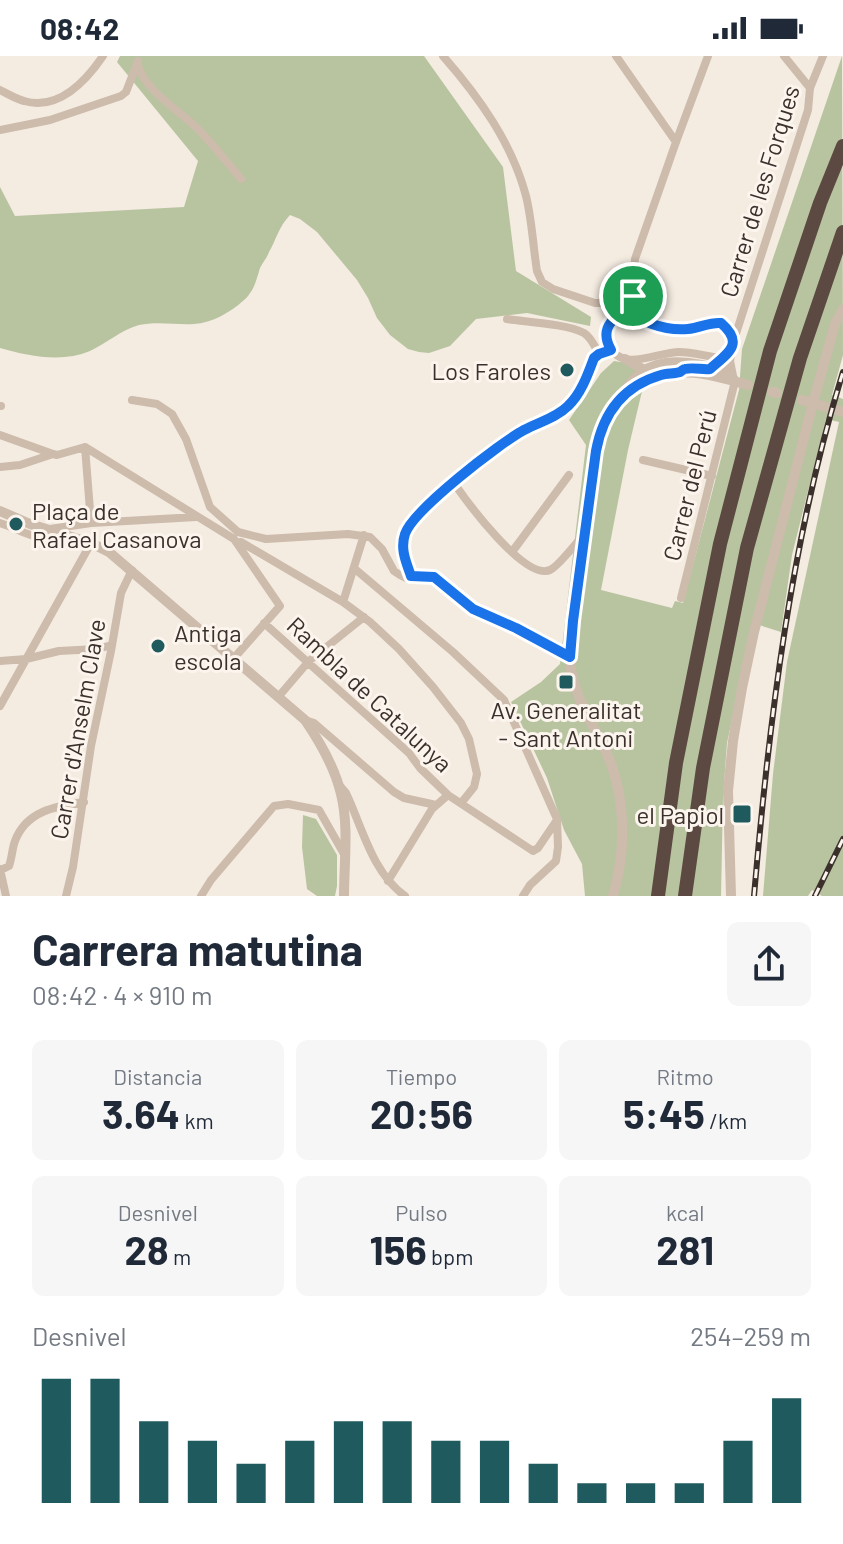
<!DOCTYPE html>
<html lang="es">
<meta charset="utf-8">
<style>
:root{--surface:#fff;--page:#f6f6f7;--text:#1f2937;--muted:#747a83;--accent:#1f5a5e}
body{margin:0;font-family:Barlow,sans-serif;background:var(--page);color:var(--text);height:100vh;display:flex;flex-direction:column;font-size:30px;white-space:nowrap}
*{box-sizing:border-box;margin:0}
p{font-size:26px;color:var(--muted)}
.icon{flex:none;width:44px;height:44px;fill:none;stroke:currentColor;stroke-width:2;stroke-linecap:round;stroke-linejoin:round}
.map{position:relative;height:840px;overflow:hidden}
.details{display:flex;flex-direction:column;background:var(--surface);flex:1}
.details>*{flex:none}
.pin{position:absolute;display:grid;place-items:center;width:68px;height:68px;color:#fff;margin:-34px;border:4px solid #fff;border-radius:50%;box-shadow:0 2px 8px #0007}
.round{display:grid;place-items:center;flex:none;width:84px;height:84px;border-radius:12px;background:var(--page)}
.summary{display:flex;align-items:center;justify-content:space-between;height:136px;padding:0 32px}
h1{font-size:44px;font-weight:700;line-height:60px}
.figures{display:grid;grid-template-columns:repeat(3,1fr);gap:12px;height:136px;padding:8px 32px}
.figures div{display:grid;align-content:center;border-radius:12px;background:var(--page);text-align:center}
.figures b{font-size:40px;font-weight:700}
.figures small{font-size:22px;font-weight:400}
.figures p{font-size:22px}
.chart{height:224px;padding:16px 32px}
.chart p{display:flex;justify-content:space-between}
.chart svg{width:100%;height:144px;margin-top:8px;stroke:var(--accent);stroke-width:6}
.status{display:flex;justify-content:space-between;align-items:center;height:56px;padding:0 40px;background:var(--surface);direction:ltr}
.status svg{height:22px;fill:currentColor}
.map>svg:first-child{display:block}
</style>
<div class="status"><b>08:42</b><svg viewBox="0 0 49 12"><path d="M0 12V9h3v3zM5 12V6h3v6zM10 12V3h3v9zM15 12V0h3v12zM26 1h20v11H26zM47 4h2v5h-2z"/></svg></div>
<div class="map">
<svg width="843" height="840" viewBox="0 0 843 840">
<rect width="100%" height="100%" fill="#f4ebe1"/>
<path fill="#b8c4a0" d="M120,0h304l79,111 13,104 75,46 -1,9 -63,-13 -51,6 -26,27 -21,7 -10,-1 -11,-3 -18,-14 -13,-17 -9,-20 -11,-18 -40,-48 -17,-13 -10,-4c-12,13 -13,23 -21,37 -2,6 -6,10 -9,16 -4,13 -6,23 -16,32 -13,12 -32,23 -50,24 -18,1 -37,-3 -55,1 -18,5 -32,18 -49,26 -28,12 -62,5 -90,-3v-161l15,29 169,-9 14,-46 -81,-99z
M842,0l1,299 -11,40 11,4v497h-21l-10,-6 -4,6h-45l10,-122 14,-112 52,-240 -13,-3 -34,136 -11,77 -28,-9 -26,120 -4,55 -2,98h-136l-3,-32 -18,-34 -17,-52 -36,-76 30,-20 19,-18 26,-219 -17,-25 32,-47 13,-12 34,5 -20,84 -27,140 71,18 3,-7 8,2 56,-213 3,-41z
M303,759l13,4 21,36v31l-2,10h-18l-10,-7 -5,-42z"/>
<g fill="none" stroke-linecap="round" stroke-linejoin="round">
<path stroke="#cdbbac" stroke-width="8" d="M443,0c36,41 69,87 83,140 6,24 7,50 11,75l5,11 11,7 42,14h14l8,4 5,6 19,5 16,9 8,2h24l23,-6h9l13,15
M616,0l60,86
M784,0l26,32
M138,9c6,25 43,47 61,65 15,16 28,32 42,49
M0,34c8,4 16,9 24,11 34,10 62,-20 79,-45
M0,74l50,-10 71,-24 5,-4 12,-31
M609,247l10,-4 14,-13
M507,263c20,3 60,5 77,14 7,4 11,14 15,21
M610,266c-4,8 -6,16 -1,24 14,27 48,6 70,6 15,0 29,5 44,6l8,-9 77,-239 2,-22 13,-32
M610,266l12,-9 11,-17 2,-37 41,-117 32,-86
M132,344l25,4 15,10 14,25 24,68 28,25 28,7 82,-5 22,3 12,12 12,22 6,4 6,3 12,-3 16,2 39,32 43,19 54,29
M0,350h1
M0,379l53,19
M85,391l6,76
M643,404l69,16
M0,411l20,-2 33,-11 4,1 28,-8 149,92 46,67 -46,52
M454,427c13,19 71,98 96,87 8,-3 28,-29 35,-37
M0,467c18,5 42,23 59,10
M50,473l41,-6 105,-6
M237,487l4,-1 102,60 27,20 29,27 34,38 28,36 8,16 8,35 -3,13 -12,15
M512,496l57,-77
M355,513l98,83 51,48 53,119 1,28 -2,14 -26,24 -7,11
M411,520c-5,-14 -11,-27 -6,-42 8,-23 95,-91 119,-104 15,-8 32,-12 44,-24 13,-12 20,-32 26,-48l5,-4 12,-4
M681,542l54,-217
M343,546l21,-67
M264,567l145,130 11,15 28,27 85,56 5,-3 19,-28
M0,605l26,-2 33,-8 38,-2 15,-4
M279,640l30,-35 55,-44
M0,650l91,-163
M305,664l9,3 80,69 10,6 32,7
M339,729l7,8c17,36 26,79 59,103
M0,813l6,27
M1,814l8,-4c3,-8 3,-17 6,-25 11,-30 41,-35 69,-39
M388,825l44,-72 16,-14
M66,840l7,-29 18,-121 20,-95 10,-58 11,-23
M201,840l10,-16 63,-74 14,-2 31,6 25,44"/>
<path stroke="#cdbbac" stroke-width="10" d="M731,293l-2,12 3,15
M625,303l23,13
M628,335c41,-28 76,-19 120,-6
M772,336l5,1
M802,344l41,12
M0,455l30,13 61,19 18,9 196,168c15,22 30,48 36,74 8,32 3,69 3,102
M613,840c14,-48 13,-104 -9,-149 -14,-27 -31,-54 -34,-85 -2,-26 5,-53 9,-79 6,-48 11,-97 19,-145 5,-15 12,-27 21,-40 5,-7 10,-14 16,-20 17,-18 44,-18 66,-13 12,3 27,6 34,16
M731,840l-3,-105 5,-50 9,-53 12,-56 59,-229 22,-79 8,-15"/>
<path stroke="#5c4a42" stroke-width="14" d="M658,840l18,-133 44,-219 50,-193 50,-148 23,-57
M685,840l18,-128 44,-220 53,-190 43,-126"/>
<defs>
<path id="rail" d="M754,840c15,-175 37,-356 89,-524
M815,840l28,-57"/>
</defs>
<use href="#rail" stroke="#3b302b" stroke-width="6"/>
<use href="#rail" stroke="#fbf5ee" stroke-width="3" stroke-dasharray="9" stroke-linecap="butt"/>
</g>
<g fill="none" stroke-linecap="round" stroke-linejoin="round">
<defs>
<path id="route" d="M633,240c-12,21 -37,27 -22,54l-12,4 -5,4c-6,16 -13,36 -26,48 -12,12 -29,16 -44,24 -24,13 -111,80 -119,104 -5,15 1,28 6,42l23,1 39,32 43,19 54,29 3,-36 23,-170c7,-38 27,-65 65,-76 6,-2 13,-1 19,-3 2,-1 3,-3 5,-3 8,-2 18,1 25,0 18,-16 35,-25 11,-46 -12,-1 -21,5 -33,6 -30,3 -54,-13 -79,-26l10,-4 14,-13v10"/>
</defs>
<use href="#route" stroke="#fff" stroke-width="16"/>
<use href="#route" stroke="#1a73e8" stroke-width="10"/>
</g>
<g fill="#1f5a5e" stroke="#fbf5ee" stroke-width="3">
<circle cx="567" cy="314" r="8"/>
<circle cx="16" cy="468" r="8"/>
<circle cx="158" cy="590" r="8"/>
<rect x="558" y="618" width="16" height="16" rx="4"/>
<rect x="732" y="748" width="20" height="20" rx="4"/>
</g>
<g text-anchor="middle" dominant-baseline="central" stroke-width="6" stroke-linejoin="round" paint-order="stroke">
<g font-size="24" fill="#3b302b" stroke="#fbf5ee">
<text transform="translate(759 135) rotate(-73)">Carrer de les Forques</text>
<text transform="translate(689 429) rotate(-76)">Carrer del Perú</text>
<text transform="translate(370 638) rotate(43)">Rambla de Catalunya</text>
<text transform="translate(77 673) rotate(-80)">Carrer d'Anselm Clave</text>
</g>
<g font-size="24" fill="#3b302b" stroke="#fbf5ee" text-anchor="end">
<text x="551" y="314">Los Faroles</text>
<text x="32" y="454" text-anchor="start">Plaça de<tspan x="32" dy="28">Rafael Casanova</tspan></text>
<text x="174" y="576" text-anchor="start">Antiga<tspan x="174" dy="28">escola</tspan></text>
<text x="566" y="653" text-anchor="middle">Av. Generalitat<tspan x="566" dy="28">- Sant Antoni</tspan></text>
<text x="724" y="758">el Papiol</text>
</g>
</g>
</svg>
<div class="pin" style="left:633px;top:240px;background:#1e9e55"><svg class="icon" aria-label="arrive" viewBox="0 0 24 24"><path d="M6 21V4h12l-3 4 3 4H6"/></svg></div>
</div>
<section class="details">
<div class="summary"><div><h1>Carrera matutina</h1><p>08:42 · 4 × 910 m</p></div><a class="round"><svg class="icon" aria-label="share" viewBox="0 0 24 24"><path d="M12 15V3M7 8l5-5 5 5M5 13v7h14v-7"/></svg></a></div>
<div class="figures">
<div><p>Distancia</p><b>3.64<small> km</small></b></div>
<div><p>Tiempo</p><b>20:56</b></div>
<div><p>Ritmo</p><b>5:45<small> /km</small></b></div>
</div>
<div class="figures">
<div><p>Desnivel</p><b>28<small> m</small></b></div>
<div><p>Pulso</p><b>156<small> bpm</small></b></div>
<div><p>kcal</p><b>281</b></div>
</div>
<div class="chart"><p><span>Desnivel</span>254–259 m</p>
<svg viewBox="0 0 160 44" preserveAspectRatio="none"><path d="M5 44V6M15 44V6M25 44V19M35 44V25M45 44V32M55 44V25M65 44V19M75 44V19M85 44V25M95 44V25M105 44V32M115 44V38M125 44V38M135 44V38M145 44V25M155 44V12"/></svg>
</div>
</section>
